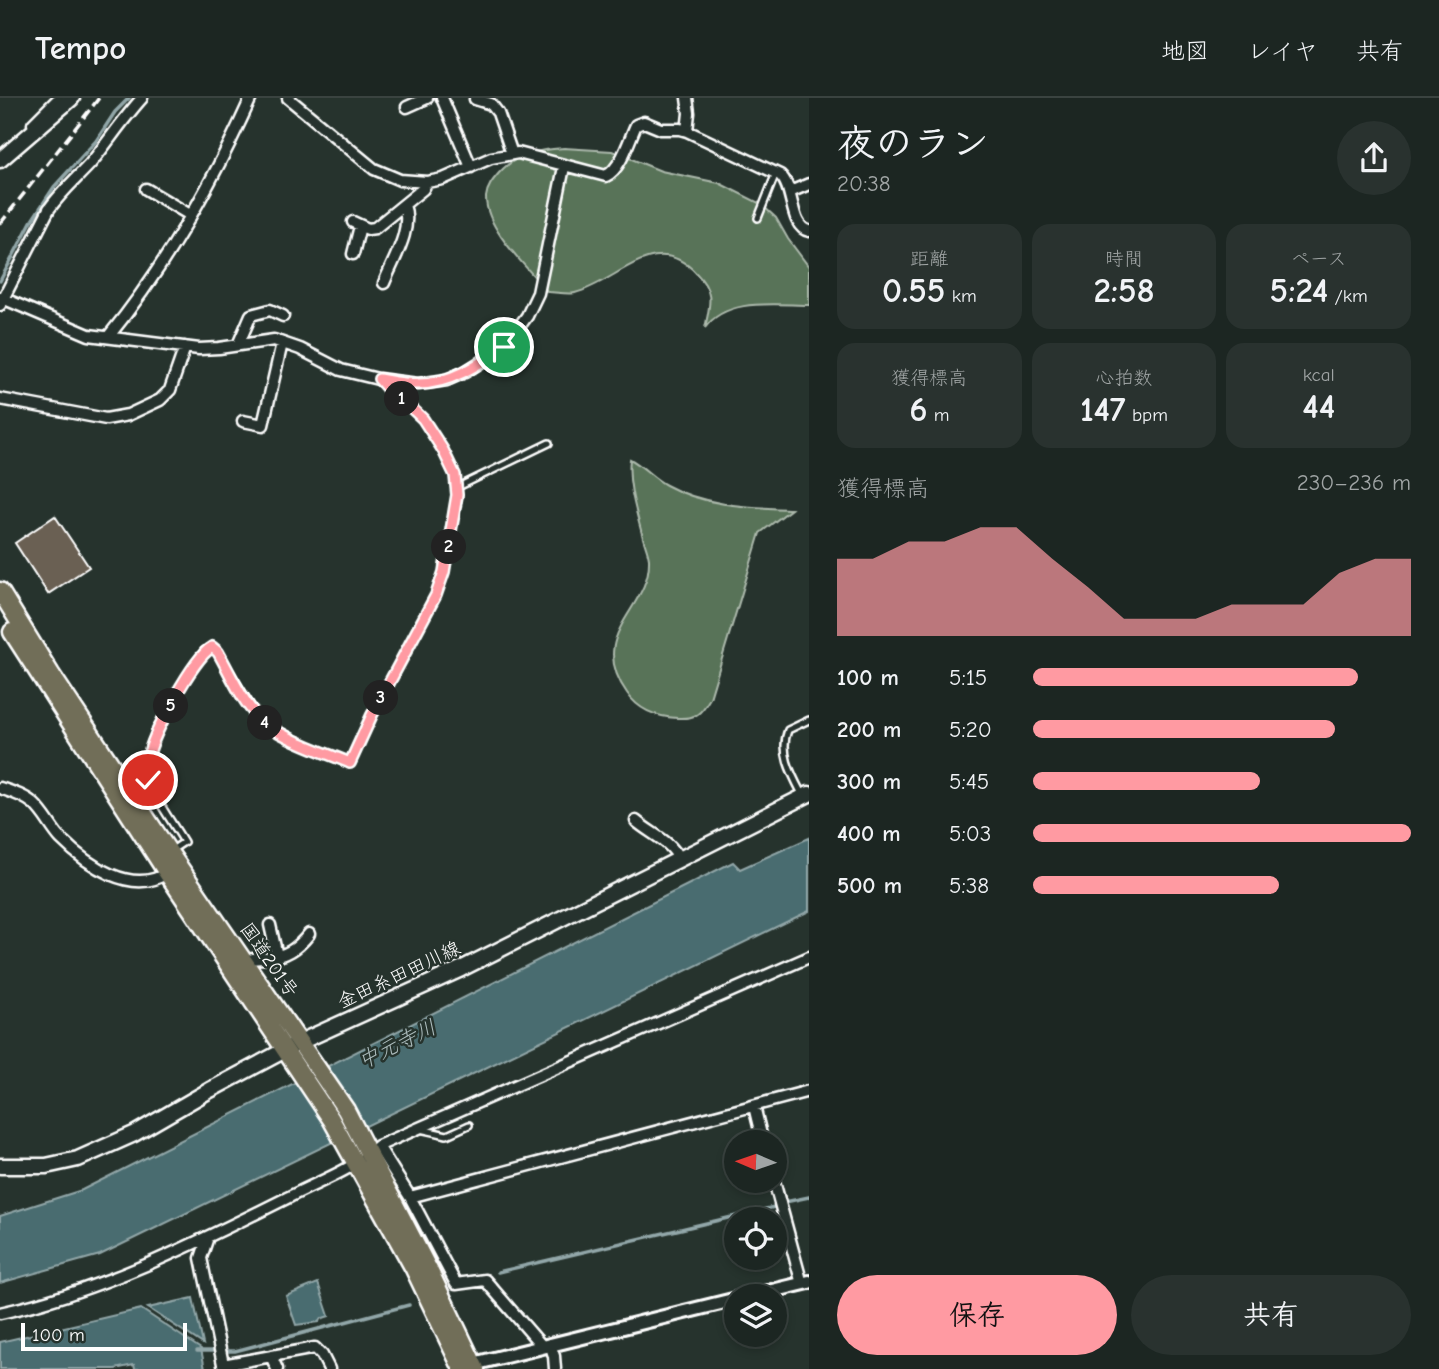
<!DOCTYPE html>
<html lang="ja">
<meta charset="utf-8">
<style>
:root{--surface:#1c2622;--page:#29322f;--text:#f1f3f6;--muted:#a0a5a5;--line:#3a4340;--accent:#ff9aa2}
body{margin:0;font-family:"Comic Neue","Klee One",sans-serif;background:var(--page);color:var(--text);height:100vh;display:flex;flex-direction:column;font-size:26px;white-space:nowrap}
*{box-sizing:border-box;margin:0}
p{font-size:23px;color:var(--muted)}
.icon{flex:none;width:38px;height:38px;fill:none;stroke:currentColor;stroke-width:2;stroke-linecap:round;stroke-linejoin:round}
.map{position:relative;flex:1;overflow:hidden}
.side{display:flex;flex-direction:column;background:var(--surface);width:630px}
.side>*{flex:none}
.needle{width:46px;rotate:272deg}
.tools{position:absolute;left:724px;top:1032px;display:grid;gap:14px}
.tools a{display:grid;place-items:center;width:63px;height:63px;border-radius:50%;background:var(--surface);box-shadow:0 4px 10px #0003,0 0 0 2px var(--line);font-size:35px}
.scale{position:absolute;left:21px;bottom:18px;width:166px;box-sizing:border-box;padding-left:7px;border:4px solid #fff;border-top:0;font-size:19px;line-height:24px;white-space:nowrap;color:#fff;-webkit-text-stroke:5px #26332d;paint-order:stroke}
.pin{position:absolute;display:grid;place-items:center;width:60px;height:60px;color:#fff;margin:-30px;border:4px solid #fff;border-radius:50%;box-shadow:0 2px 7px #0007}
.km{position:absolute;width:35px;height:35px;margin:-18px;border-radius:50%;background:#222;color:#fff;font-size:19px;line-height:35px;text-align:center}
.round{display:grid;place-items:center;flex:none;width:74px;height:74px;border-radius:37px;background:var(--page)}
.headline{display:flex;align-items:center;justify-content:space-between;height:119px;padding:0 28px}
h1{font-size:38px;font-weight:800;line-height:52px}
.stats{display:grid;grid-template-columns:repeat(3,1fr);gap:10px;height:119px;padding:7px 28px}
.stats div{display:grid;align-content:center;border-radius:18px;background:var(--page);text-align:center}
.stats b{font-size:35px;font-weight:800}
.stats small{font-size:19px;font-weight:400}
.stats p{font-size:19px}
.chart{height:196px;padding:14px 28px}
.chart p{display:flex;justify-content:space-between}
.chart svg{width:100%;height:126px;margin-top:7px;fill:var(--accent);opacity:.7}
.primary-button{display:flex;gap:14px;margin-top:auto;padding:14px 28px}
.primary-button a{flex:1;height:80px;border-radius:42px;background:var(--accent);color:#111;font-size:28px;font-weight:800;line-height:80px;text-align:center}
.primary-button a+a{background:var(--page);color:var(--text)}
ul{padding:0 28px;list-style:none;font-size:23px}
li{display:grid;grid-template-columns:112px 84px 1fr;align-items:center;height:52px}
li i{height:18px;border-radius:9px;background:var(--accent)}
header{display:flex;align-items:center;gap:42px;box-sizing:border-box;height:98px;padding:0 35px;background:var(--surface);border-bottom:2px solid var(--line)}
header strong{font-size:33px}
nav{display:flex;gap:38px;margin-inline-start:auto;font-size:24px}
main{display:flex;flex:1;min-height:0}
.map>svg:first-child{display:block}
</style>
<header>
<strong>Tempo</strong>
<nav><a>地図</a><a>レイヤ</a><a>共有</a></nav>
</header>
<main>
<div class="map">
<svg width="809" height="1271" viewBox="0 0 809 1271">
<rect width="100%" height="100%" fill="#26332d"/>
<filter id="ink" filterUnits="userSpaceOnUse"><feTurbulence type="fractalNoise" baseFrequency=".0143" numOctaves="2"/><feDisplacementMap in="SourceGraphic" scale="14" xChannelSelector="R" yChannelSelector="G"/><feConvolveMatrix kernelMatrix="1 2 1 2 8 2 1 2 1" color-interpolation-filters="sRGB"/></filter>
<g filter="url(#ink)">
<path fill="#597359" stroke="#acb9ac" stroke-width="2" d="M564,50l48,3 49,20 58,12 42,21 15,14 12,21 21,28v38c-33,0 -82,-8 -104,23 5,-24 10,-36 -9,-55 -41,-44 -78,9 -121,20 -8,2 -19,-1 -27,-1 -20,-24 -63,-63 -62,-95 1,-10 7,-17 13,-24 18,-20 39,-23 65,-25z
M630,361c13,7 23,19 36,26 38,21 82,22 125,24l-31,24 -50,165c-9,16 -14,21 -33,20 -20,-1 -38,-7 -50,-25 -42,-60 24,-83 22,-134 -1,-7 -4,-14 -6,-21 -6,-24 -16,-54 -13,-79z"/>
<path fill="#496c6f" stroke="#92a7a9" stroke-width="2" d="M809,740v73l-709,344 -100,28v-67l82,-26 651,-328 7,7z
M318,1185l11,33 -9,3 -1,3 -23,3 -10,-29z
M193,1200l10,46 -55,-36z
M141,1211l60,40 4,20h-70l-1,-4 -19,4h-115v-27z"/>
<g fill="none" stroke-linecap="round" stroke-linejoin="round">
<path stroke="#92a7a9" stroke-width="3.5" d="M0,183l31,-59 23,-35 42,-46 19,-29 14,-14
M498,1174l285,-67 2,-3 24,-5
M197,1253h38l174,-46"/>
</g>
<path fill="#6a6053" stroke="#fff" stroke-width="2" d="M55,418l34,51 -41,27 -33,-51z"/>
<g fill="none" stroke-linecap="round" stroke-linejoin="round">
<defs>
<path id="service" d="M758,120l18,-45
M456,390l93,-45
M802,696c-10,-19 -23,-42 -14,-64l21,-10
M172,752l12,-8c-8,-14 -32,-48 -36,-62 -10,-34 37,-101 56,-129l8,-4 6,5 41,67 46,26 45,18 22,-48 64,-120 8,-23 14,-77 -3,-20 -12,-25 -20,-31 -43,-39
M420,1031l27,6 22,-10"/>
<path id="minor" d="M288,0l86,71 26,11 27,2 16,-3 48,-21 27,-5 88,23c15,-7 23,-36 30,-51l8,-3 17,7h19l7,2 93,44c15,13 9,52 29,56
M442,0l29,69
M475,1l16,5 7,9 14,41
M407,9l20,-9
M33,26l26,-26
M687,33l2,-18 -2,-15
M146,91l44,26
M790,94l19,-8
M353,124l15,7 7,-1 48,-39 4,-7
M353,156l7,-28
M384,185c9,-23 29,-53 20,-78
M0,199l89,38 110,14 20,-1 55,-8 26,9 41,21 37,9 40,5 29,-4 18,-8 39,-25 23,-31 11,-23 26,-126
M0,207l49,-96c12,-17 27,-30 41,-45 18,-22 33,-45 52,-66
M108,239c58,-71 105,-155 143,-239
M238,247l13,-30 19,-5 13,6
M0,301l106,20 22,-4 32,-15 10,-10 15,-43
M243,323l20,4 19,-82
M0,690c12,4 25,8 34,16 11,10 17,24 27,35 26,26 71,57 106,34
M636,723c15,13 35,20 43,38
M270,827l7,31
M245,865c8,-6 12,-4 21,-5 20,-1 32,-10 43,-24
M754,1008l9,37
M378,1048l32,51 46,87 29,-4 57,66
M774,1083l28,103
M410,1099l399,-106
M208,1139l-7,21 23,111
M0,1215c102,-22 199,-71 291,-117 29,-15 64,-27 87,-50l431,-189
M550,1246l4,12 1,13
M271,1258l6,13
M223,1267l92,-17 7,7 7,14"/>
<path id="tertiary" d="M747,1199l62,-15
M465,1268l272,-67"/>
<path id="secondary" d="M0,62l72,-62
M0,1068h46l32,-7 56,-25 76,-44 90,-48 161,-73 348,-175"/>
<path id="trunk" d="M0,493l51,83 118,178 177,258 84,162 46,97
M12,534l155,241 164,246 83,150 48,100"/>
</defs>
<use href="#service" stroke="#fff" stroke-width="10"/>
<use href="#minor" stroke="#fff" stroke-width="15"/>
<use href="#tertiary" stroke="#fff" stroke-width="18"/>
<use href="#secondary" stroke="#fff" stroke-width="19"/>
<use href="#trunk" stroke="#fff" stroke-width="21"/>
<use href="#service" stroke="#26332d" stroke-width="5"/>
<use href="#minor" stroke="#26332d" stroke-width="10"/>
<use href="#tertiary" stroke="#26332d" stroke-width="12"/>
<use href="#secondary" stroke="#26332d" stroke-width="14"/>
<use href="#trunk" stroke="#716e59" stroke-width="16"/>
<path stroke="#fff" stroke-width="3.5" stroke-dasharray="10 5" stroke-linecap="butt" d="M0,126l99,-126"/>
</g>
</g>
<g fill="none" stroke-linecap="round" stroke-linejoin="round" filter="url(#ink)">
<defs>
<path id="route" d="M148,682c0,-7 -1,-15 0,-22 4,-23 45,-100 64,-111l6,5c12,21 23,48 40,65 19,20 66,35 92,46l22,-48 64,-120 8,-23 13,-77 -2,-20 -12,-25 -20,-31 -19,-18 -13,-8 -12,-14c12,2 26,5 39,5 32,0 60,-19 86,-37"/>
</defs>
<use href="#route" stroke="#fff" stroke-width="14"/>
<use href="#route" stroke="#ff9aa2" stroke-width="9"/>
</g>
<g text-anchor="middle" dominant-baseline="central" stroke-width="5" stroke-linejoin="round" paint-order="stroke">
<g font-size="19" fill="#fff" stroke="#26332d">
<text transform="translate(269 862) rotate(55)">国道201号</text>
<text transform="translate(399 877) rotate(-25)">金田糸田田川線</text>
</g>
<g font-size="21" font-style="italic" fill="#adbdbe" stroke="#26332d">
<text transform="translate(397 946) rotate(-26)">中元寺川</text>
</g>
</g>
</svg>
<div class="tools">
<a><svg class="needle" viewBox="-14 -14 28 28"><path d="M0-13l5 13h-10z" fill="#e53935"/><path d="M0 13l5-13h-10z" fill="#a0a5a5"/></svg></a>
<a><svg class="icon" aria-label="locate" viewBox="0 0 24 24"><circle cx="12" cy="12" r="6"/><path d="M12 2v4M12 18v4M2 12h4M18 12h4"/></svg></a>
<a><svg class="icon" aria-label="layers" viewBox="0 0 24 24"><path d="M12 4l9 5-9 5-9-5zM3 14l9 5 9-5"/></svg></a>
</div>
<div class="scale">100 m</div>
<div class="pin" style="left:504px;top:249px;background:#1e9e55"><svg class="icon" aria-label="arrive" viewBox="0 0 24 24"><path d="M6 21V4h12l-3 4 3 4H6"/></svg></div>
<div class="pin" style="left:148px;top:682px;background:#d93025"><svg class="icon" aria-label="check" viewBox="0 0 24 24"><path d="M5 12l5 5 9-10"/></svg></div>
<b class="km" style="left:402px;top:301px">1</b>
<b class="km" style="left:449px;top:449px">2</b>
<b class="km" style="left:381px;top:600px">3</b>
<b class="km" style="left:265px;top:625px">4</b>
<b class="km" style="left:171px;top:608px">5</b>
</div>
<section class="side">
<div class="headline"><div><h1>夜のラン</h1><p>20:38</p></div><a class="round"><svg class="icon" aria-label="share" viewBox="0 0 24 24"><path d="M12 15V3M7 8l5-5 5 5M5 13v7h14v-7"/></svg></a></div>
<div class="stats">
<div><p>距離</p><b>0.55<small> km</small></b></div>
<div><p>時間</p><b>2:58</b></div>
<div><p>ペース</p><b>5:24<small> /km</small></b></div>
</div>
<div class="stats">
<div><p>獲得標高</p><b>6<small> m</small></b></div>
<div><p>心拍数</p><b>147<small> bpm</small></b></div>
<div><p>kcal</p><b>44</b></div>
</div>
<div class="chart"><p><span>獲得標高</span>230–236 m</p>
<svg viewBox="0 0 160 44" preserveAspectRatio="none"><path d="M0 44V17L10 17L20 11L30 11L40 6L50 6L60 17L70 27L80 38L90 38L100 38L110 33L120 33L130 33L140 22L150 17L160 17V44z"/></svg>
</div>
<ul>
<li><b>100 m</b>5:15<i style="width:86%"></i></li>
<li><b>200 m</b>5:20<i style="width:80%"></i></li>
<li><b>300 m</b>5:45<i style="width:60%"></i></li>
<li><b>400 m</b>5:03<i style="width:100%"></i></li>
<li><b>500 m</b>5:38<i style="width:65%"></i></li>
</ul>
<div class="primary-button"><a>保存</a><a>共有</a></div>
</section>
</main>
